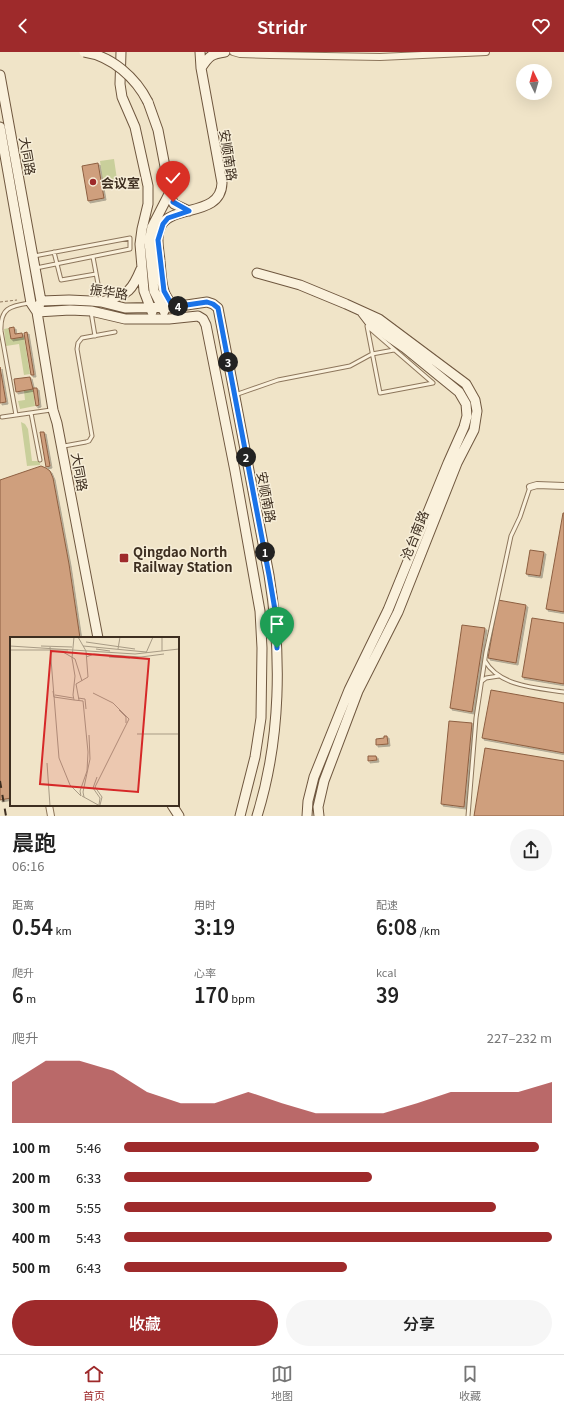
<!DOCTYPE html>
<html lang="zh">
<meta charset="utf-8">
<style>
:root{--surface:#fff;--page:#f6f6f6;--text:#222;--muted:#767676;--line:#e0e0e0;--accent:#9e2a2b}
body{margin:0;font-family:Georgia,"Noto Sans SC",serif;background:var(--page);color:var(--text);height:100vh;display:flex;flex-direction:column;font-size:15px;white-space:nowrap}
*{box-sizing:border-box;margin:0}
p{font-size:13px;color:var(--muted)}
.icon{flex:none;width:22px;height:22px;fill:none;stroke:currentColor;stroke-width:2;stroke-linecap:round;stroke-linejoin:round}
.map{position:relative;height:764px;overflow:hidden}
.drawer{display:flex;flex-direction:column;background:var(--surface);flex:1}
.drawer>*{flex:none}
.needle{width:26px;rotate:355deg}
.fabs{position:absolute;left:516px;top:12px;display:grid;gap:8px}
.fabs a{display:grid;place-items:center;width:36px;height:36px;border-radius:50%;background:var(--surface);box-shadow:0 4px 16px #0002;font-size:20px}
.pin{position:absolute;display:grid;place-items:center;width:34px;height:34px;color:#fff;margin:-41px -17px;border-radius:50% 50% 50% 0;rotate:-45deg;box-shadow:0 0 4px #0007}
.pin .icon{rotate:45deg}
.km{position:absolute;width:20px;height:20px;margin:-10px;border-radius:50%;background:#222;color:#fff;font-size:11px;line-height:20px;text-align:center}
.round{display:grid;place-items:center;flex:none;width:42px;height:42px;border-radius:21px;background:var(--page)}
.overview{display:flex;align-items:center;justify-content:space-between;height:68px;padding:0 12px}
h1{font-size:22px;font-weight:600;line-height:30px}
.stats{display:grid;grid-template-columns:repeat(3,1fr);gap:6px;height:68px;padding:4px 12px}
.stats div{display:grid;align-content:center}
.stats b{font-size:20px;font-weight:600}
.stats small{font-size:11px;font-weight:400}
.stats p{font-size:11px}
.chart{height:112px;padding:8px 12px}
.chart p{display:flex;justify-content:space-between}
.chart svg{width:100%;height:72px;margin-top:4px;fill:var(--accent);opacity:.7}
.cta{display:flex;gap:8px;margin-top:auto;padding:8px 12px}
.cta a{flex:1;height:46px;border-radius:24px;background:var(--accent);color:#fff;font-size:16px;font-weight:600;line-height:46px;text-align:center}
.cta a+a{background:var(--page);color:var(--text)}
ul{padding:0 12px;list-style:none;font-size:13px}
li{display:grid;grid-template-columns:64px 48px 1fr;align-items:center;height:30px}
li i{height:10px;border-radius:5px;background:var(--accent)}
header{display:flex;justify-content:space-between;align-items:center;height:52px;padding:0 12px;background:var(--accent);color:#fff;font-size:18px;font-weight:600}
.tab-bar{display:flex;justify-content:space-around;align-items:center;height:56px;border-top:1px solid var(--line);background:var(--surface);font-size:11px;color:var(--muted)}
.tab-bar a{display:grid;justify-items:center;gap:2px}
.tab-bar .selected{color:var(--accent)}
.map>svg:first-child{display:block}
</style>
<header><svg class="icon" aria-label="back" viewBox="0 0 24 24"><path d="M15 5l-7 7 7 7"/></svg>Stridr<svg class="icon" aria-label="heart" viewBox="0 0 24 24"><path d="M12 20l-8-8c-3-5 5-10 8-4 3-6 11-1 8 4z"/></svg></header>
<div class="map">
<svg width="564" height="764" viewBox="0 0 564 764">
<defs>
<filter id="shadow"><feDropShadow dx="2" dy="2" stdDeviation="0" flood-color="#0004"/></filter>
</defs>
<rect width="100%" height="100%" fill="#f0e4c8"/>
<path fill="#c9cf9b" d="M114,107l4,27 -14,2 -4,-27z
M9,276l2,11 13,-2 6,37 -6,1 -5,-31 -13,2 -2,-17z
M33,337l2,17 -15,3 -2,-8 7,-1 -1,-9z
M21,370l4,2 3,5 4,32h8v4l-13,1z"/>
<path fill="#cf9f7d" stroke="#8d5f41" filter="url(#shadow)" d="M98,111l6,35 -16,3 -6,-35z
M14,275l1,7 7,-1 1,4 -12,2 -2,-11z
M27,280l7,43h-3l-7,-42z
M0,315l6,35 -6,1z
M30,325l3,12 -17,3 -2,-13z
M33,336h4l2,17 -3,1z
M40,380h4l6,34 -4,1z
M41,414l5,2 4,3 3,7 16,86 11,74h-69v160l-11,2v-320z
M563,461h1v99l-18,-3z
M530,498l14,2 -4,24 -14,-2z
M498,548l28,5 -10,58 -28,-5z
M532,566l32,5v61l-42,-7z
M462,573l23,3 -13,84 -22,-4z
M491,638l73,13v50l-82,-15z
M449,669l23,2 -8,84 -23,-3z
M384,684h3l1,8 -12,1v-6l8,-1z
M485,696l79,13v55h-90z
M368,704h8l1,4 -9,1z"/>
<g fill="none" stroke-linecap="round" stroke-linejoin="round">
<defs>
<path id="lane" d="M54,200l7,28 35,-6
M34,204l96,-18v11l-94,19
M93,205l8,43
M91,260l4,24
M367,274l66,57 -53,10z
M235,343l43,-15 72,-14 22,-12 22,-4
M31,361l9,47
M16,363l-15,-84c-1,-23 9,-25 28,-28
M2,365l49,-7
M64,394l22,-4 3,-1 3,-5 -15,-87 1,-6 4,-5 33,-6
M485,609c15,26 53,27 79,31
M482,629l4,-3 13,-2
M468,764l8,-98 10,-66 25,-116 9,-19 10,-30"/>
<path id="street" d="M233,0l7,2 30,1 110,2 106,-5
M530,435l7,-2 27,1
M49,753l2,11"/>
<path id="secondary" d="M121,0l-1,32 2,13 13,30 13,59v18l-6,25 -2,15 4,47 8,21
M201,16c8,-12 10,-14 24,-16
M0,23l41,226 -4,11 16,98 4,13 41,215
M148,50l10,28 13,68 3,6 15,7
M0,75l31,176 6,9 33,-2 21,1 34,8h44l29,-3 5,3 3,6 29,146 25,140 2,37 -1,70 -6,39 -15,59
M257,221l43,12 46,19 33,15 87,65 9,16 2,11 -3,19 -17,33 -59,149 -40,79 -34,90 -6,26 1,9
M41,249l28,-1 22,1 10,1 24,6 48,-1 34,-5 6,2 5,4 51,267c13,79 12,164 -12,241
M102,250c25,-9 28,-7 39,-33
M175,258c-3,-6 -9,-12 -11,-19 -3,-9 -3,-21 -4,-30 -1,-12 -5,-26 2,-37 13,-19 59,-8 60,-41l-21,-115 -1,-16
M164,259l-10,-20 -5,-49 3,-15 18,-35
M172,753l7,11
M307,764l1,-15 6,-24 35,-87 39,-80 60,-147 16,-36 3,-11 -1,-12 -7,-12 -54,-44 -33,-23 -10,-13"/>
</defs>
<use href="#lane" stroke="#8d765c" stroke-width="5"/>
<use href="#street" stroke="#8d765c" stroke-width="8"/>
<use href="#secondary" stroke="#6f573f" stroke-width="11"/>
<path stroke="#8d765c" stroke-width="1" stroke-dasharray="3 2" stroke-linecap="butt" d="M0,250l17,-2"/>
<use href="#lane" stroke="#faf1dc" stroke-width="3"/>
<use href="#street" stroke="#faf1dc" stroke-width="6"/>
<use href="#secondary" stroke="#faf1dc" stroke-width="9"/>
<path stroke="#3d2e20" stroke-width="2" stroke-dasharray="7 7" stroke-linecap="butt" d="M0,729l6,35"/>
<defs>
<path id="secondary-bridge" d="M84,0c28,4 52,26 64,50"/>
</defs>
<use href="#secondary-bridge" stroke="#6f573f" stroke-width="11" stroke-linecap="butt"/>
<use href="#secondary-bridge" stroke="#faf1dc" stroke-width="9"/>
</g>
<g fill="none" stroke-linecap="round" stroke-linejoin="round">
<defs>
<path id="route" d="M173,150l16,9 -21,7 -5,6 -5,16 6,51 9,16 34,-5 6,2 5,4 51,267 6,35 2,38"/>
</defs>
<use href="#route" stroke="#fff" stroke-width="8"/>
<use href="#route" stroke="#1a73e8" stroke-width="5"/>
</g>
<g fill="#9e2a2b" stroke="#f7eed8" stroke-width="1.5">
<circle cx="93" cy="130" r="4"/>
<rect x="119" y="501" width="10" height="10" rx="2"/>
</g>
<g text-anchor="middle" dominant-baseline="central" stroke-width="3" stroke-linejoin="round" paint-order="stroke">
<g font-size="13" fill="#3d2e20" stroke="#f7eed8">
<text transform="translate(229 103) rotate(81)">安顺南路</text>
<text transform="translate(28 104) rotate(80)">大同路</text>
<text transform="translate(109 239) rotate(9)">振华路</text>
<text transform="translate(80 420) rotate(80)">大同路</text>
<text transform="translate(267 445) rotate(79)">安顺南路</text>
<text transform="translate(414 483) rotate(-68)">沧台南路</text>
</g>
<g font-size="13" font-weight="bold" fill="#3d2e20" stroke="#f7eed8" text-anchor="start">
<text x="101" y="130">会议室</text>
<text x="133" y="499">Qingdao North<tspan x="133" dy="15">Railway Station</tspan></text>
</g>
</g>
<g transform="translate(10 585)">
<rect width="169" height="169" fill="#f0e4c8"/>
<path fill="none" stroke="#a89b85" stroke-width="1" d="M64,0l-2,21 3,18 -2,19 1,5 9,1 5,51 -1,19 -7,20 1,5M68,0l8,14 2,26 -12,7 3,16M76,5l49,7M0,9l125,8 44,-5M31,9l31,1M73,9l63,6M40,10l9,111 11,27 11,11M86,12l14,2M108,12l2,-12M0,13h58M152,14v-14M53,15l12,7 7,22M136,16l7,-16M76,20l8,-3 47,3 23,-3M99,20l21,1M43,54l1,6 20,3M83,56l20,10 16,16 -34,68 7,10 -2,8M45,58l18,3M68,61l7,1 1,10M109,73l7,7v6M127,97h42M37,126l3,43M87,140l-4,11 7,10 -1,7M72,159l18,10M74,160l-1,-5 7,-33 -1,-24"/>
<path fill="#d62828" fill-opacity="0.15" stroke="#d62828" stroke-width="2" d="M41,14l98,8 -11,133 -98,-8z"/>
<rect width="169" height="169" fill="none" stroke="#3d2e20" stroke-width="2"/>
</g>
</svg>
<div class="fabs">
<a><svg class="needle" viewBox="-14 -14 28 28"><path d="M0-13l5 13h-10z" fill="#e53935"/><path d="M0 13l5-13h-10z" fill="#767676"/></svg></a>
</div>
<div class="pin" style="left:277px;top:596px;background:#1e9e55"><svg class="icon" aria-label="arrive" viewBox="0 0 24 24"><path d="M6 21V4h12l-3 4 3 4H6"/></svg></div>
<div class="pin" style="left:173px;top:150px;background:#d93025"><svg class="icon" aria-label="check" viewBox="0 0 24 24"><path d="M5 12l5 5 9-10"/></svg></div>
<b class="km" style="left:265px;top:500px">1</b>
<b class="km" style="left:246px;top:405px">2</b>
<b class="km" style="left:228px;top:310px">3</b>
<b class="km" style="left:178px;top:254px">4</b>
</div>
<section class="drawer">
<div class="overview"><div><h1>晨跑</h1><p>06:16</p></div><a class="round"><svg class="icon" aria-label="share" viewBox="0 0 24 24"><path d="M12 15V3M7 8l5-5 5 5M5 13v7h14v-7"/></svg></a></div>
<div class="stats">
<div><p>距离</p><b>0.54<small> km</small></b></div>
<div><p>用时</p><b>3:19</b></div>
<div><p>配速</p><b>6:08<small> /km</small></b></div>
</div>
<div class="stats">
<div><p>爬升</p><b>6<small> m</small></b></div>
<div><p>心率</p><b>170<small> bpm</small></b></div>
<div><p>kcal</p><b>39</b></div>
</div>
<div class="chart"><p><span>爬升</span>227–232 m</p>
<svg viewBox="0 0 160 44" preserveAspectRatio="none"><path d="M0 44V19L10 6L20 6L30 12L40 25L50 32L60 32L70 25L80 32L90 38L100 38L110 38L120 32L130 25L140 25L150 25L160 19V44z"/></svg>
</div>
<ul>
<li><b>100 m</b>5:46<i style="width:97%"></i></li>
<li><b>200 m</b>6:33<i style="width:58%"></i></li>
<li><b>300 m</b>5:55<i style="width:87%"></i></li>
<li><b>400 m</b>5:43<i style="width:100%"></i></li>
<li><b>500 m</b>6:43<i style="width:52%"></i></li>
</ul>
<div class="cta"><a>收藏</a><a>分享</a></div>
</section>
<nav class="tab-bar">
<a class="selected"><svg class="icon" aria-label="home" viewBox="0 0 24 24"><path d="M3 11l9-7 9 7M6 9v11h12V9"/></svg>首页</a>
<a><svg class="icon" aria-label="map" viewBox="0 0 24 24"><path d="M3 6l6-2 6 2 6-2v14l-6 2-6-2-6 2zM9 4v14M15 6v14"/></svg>地图</a>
<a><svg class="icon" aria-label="saved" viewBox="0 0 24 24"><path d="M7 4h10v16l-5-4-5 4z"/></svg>收藏</a>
</nav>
